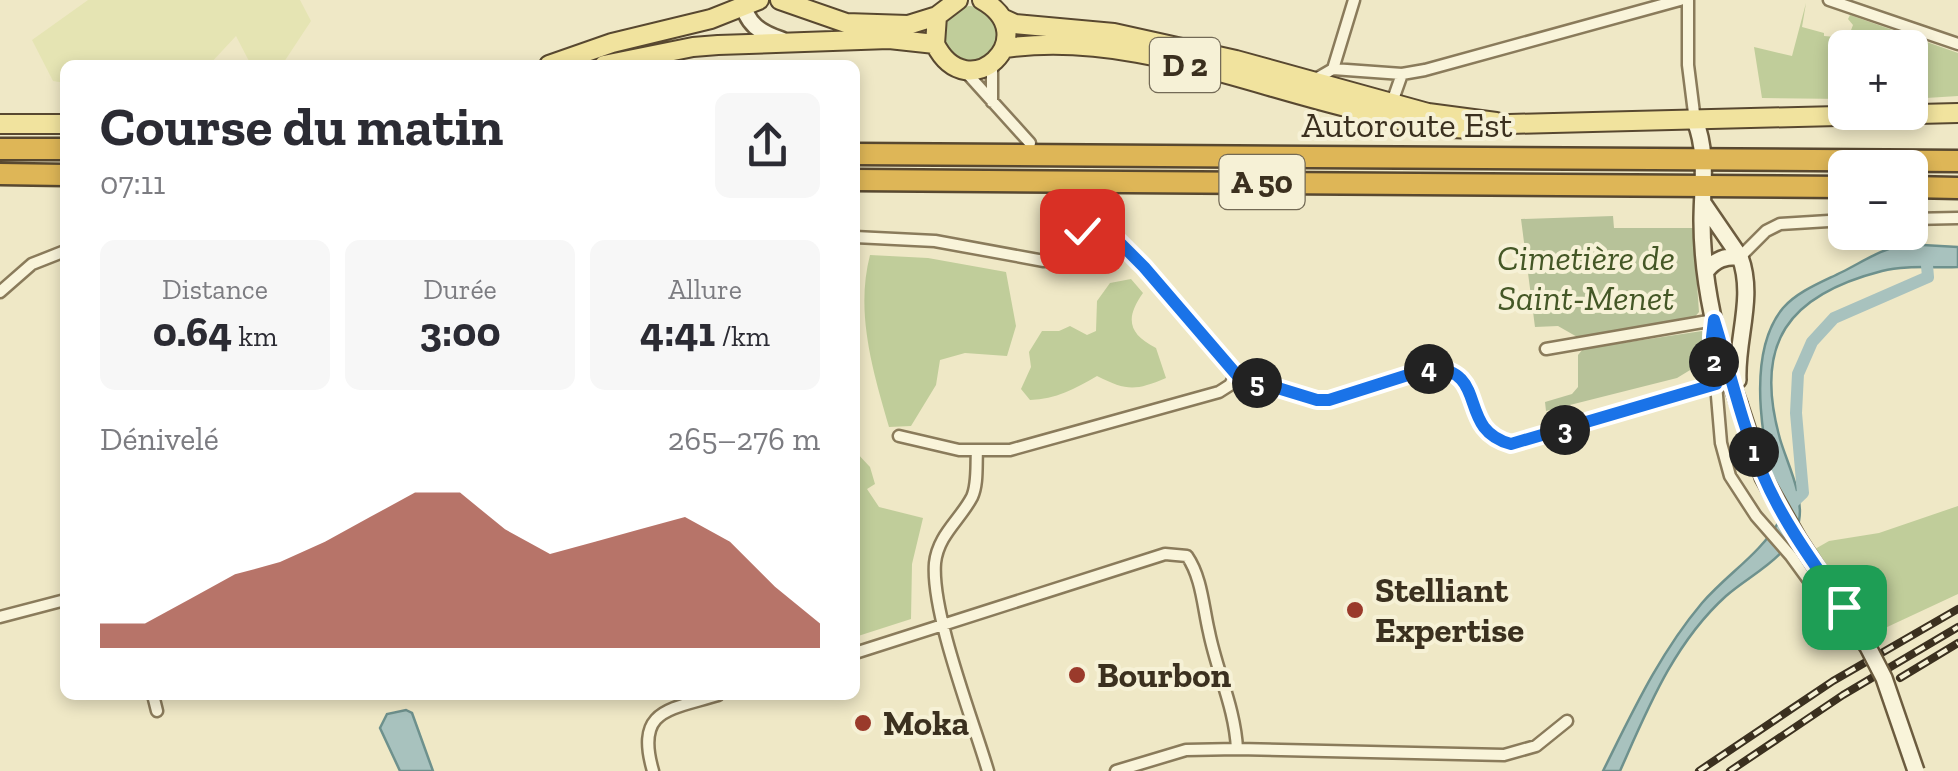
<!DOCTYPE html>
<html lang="fr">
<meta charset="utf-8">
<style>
:root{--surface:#fff;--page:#f7f7f7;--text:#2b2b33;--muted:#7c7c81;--accent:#9a3a2b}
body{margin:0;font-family:"Zilla Slab",serif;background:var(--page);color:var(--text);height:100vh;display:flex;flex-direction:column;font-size:38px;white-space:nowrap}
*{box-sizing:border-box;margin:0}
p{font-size:32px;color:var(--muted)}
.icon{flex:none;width:55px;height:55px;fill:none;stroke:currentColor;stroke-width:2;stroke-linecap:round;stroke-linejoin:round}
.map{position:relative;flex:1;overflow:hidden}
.panel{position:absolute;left:60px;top:60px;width:800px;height:640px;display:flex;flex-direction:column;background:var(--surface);border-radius:15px;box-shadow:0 5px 15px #0003}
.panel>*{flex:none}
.fabs{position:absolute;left:1828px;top:30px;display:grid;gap:20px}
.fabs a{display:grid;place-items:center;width:100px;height:100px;border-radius:15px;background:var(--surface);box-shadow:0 5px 15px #0003;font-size:50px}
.pin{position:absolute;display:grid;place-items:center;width:85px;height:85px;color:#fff;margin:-42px;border-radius:20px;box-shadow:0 5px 15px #0006}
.km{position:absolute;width:50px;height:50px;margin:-25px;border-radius:50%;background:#222;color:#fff;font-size:28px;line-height:50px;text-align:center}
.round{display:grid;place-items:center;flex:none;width:105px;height:105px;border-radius:15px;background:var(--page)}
.headline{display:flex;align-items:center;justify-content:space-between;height:170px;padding:0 40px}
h1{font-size:55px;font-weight:700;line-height:75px}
.figures{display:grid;grid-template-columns:repeat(3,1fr);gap:15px;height:170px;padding:10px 40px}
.figures div{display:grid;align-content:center;border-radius:15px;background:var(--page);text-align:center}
.figures b{font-size:42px;font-weight:700}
.figures small{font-size:28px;font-weight:400}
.figures p{font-size:28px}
.chart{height:280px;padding:20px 40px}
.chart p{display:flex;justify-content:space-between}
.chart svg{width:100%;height:180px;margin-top:10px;fill:var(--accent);opacity:.7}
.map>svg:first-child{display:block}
</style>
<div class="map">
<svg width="1958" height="771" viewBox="0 0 1958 771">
<rect width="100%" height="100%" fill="#efe8c6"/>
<path fill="#e5e4b3" d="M88,0h212l11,21 -29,44h-31l-15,-29 -27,29h-144v18l-12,-2 -21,-41z"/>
<path fill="#c0cd9a" d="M1806,3l-4,24 22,6v3l24,2 5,-13 -5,-6 2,-4 108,38v43l-48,3v-51h-65v51l-83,-1 -8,-51 38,9z
M943 33a27 27 0 1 1 54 0a27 27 0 1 1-54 0Z
M870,255l58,3 78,14 10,54 -9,30 -42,-3 -25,7 -4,25 -25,41 -22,1c-16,-56 -34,-114 -19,-172z
M1131,279l12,14c-18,25 -15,41 13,55l10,30c-31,13 -39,13 -69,-2 -22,13 -41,23 -67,24l-9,-11 10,-22 -2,-15 13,-21h17l11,-5 17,9 9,-4 1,-30 13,-18z
M855,451l15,16 5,17 -8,5 12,18 44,11 -11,46 -1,55 -56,18z
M1958,506v88l-88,41 -55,-86 14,-8 50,-8z"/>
<path fill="#b7c299" d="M1613,216l1,12h79l6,84 -6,7 -114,19 -21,-12 -23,1 -14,-108z
M1702,331l3,30 -28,17 -131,33 -1,-9 27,-8 6,-7v-32l5,-6z"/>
<path fill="#a8c2be" stroke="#6e918d" stroke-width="2.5" d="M1905,244l53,3v20c-24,1 -53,-2 -76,4 -94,24 -129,72 -102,168 7,24 24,57 19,82 -9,37 -47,52 -73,75 -52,47 -78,112 -106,175h-17c29,-58 56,-117 99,-168 27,-31 58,-48 79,-85 -14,-57 -40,-159 2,-210 15,-17 39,-26 59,-36 22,-11 39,-23 63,-28z
M406,710l6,3 21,58h-33l-20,-43 7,-14z"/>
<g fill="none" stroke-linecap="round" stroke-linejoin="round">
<path stroke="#a8c2be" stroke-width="12" d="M1786,509l17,-16 -7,-80 2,-39 14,-32 22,-24 94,-41 -2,-23"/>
<defs>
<path id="street" d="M1688,0v65l7,56
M1829,0l129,44
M1333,69l69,5 23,-4 255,-70
M964,70l66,73
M1314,80l19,-11 21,-69
M992,102v-38
M1390,108l12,-34
M1074,194l70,73 92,107 9,4 72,23 12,-1 101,-32c61,2 25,61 81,76l205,-60
M1910,219l48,-1
M855,237l80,4 109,20 26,-2 47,-19
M1740,257l26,-26 14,-7 65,-4
M1059,259l23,-28 8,-18
M0,292l32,-28 33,-13
M1546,349l168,-29 -2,17 9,106 9,33 26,40 35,40 46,63
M899,436l60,14h51l209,-58 11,-7 6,-11
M977,451c-1,14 1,33 -5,46 -12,23 -34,38 -37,66 -4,50 38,157 53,208
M0,617l65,-17
M855,653l310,-99 22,2c15,22 16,51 22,76 8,40 26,76 28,117l-51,1 -70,21
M153,695l4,16
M1237,749l267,6 32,-9 31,-25
M653,771c-18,-62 16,-61 65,-76"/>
<path id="secondary" d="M743,0c2,24 18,33 39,40
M1695,121c13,31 7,68 7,100 0,60 15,127 37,183
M1703,203l37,54
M1706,271c10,-12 19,-15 34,-14 15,40 -4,82 -2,123"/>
<path id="primary" d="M780,0l66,23 62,2 29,-9
M958,0l-21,16 -2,28c33,66 111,-8 47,-44
M1004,19l11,5 99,9 122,27 192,53 68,9
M1005,48c119,-17 238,35 353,62 57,14 91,25 151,14l449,-11
M549,65l63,-22 99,-24 48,-19
M604,65l89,-18 25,-2 171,-6 46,5
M0,124h65"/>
<path id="highway" d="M0,149h65
M855,154l1103,7
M0,174l65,1
M855,180l990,7
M1910,187l48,1"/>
</defs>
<use href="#street" stroke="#8a7b5b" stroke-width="15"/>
<use href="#secondary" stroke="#6c5c3f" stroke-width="20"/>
<use href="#primary" stroke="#584830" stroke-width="22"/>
<use href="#highway" stroke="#584830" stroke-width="25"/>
<use href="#street" stroke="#f9f4da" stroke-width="10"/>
<use href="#secondary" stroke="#f9f4da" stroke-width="15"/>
<use href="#primary" stroke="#f1e39e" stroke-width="18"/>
<use href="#highway" stroke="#deb657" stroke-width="20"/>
<defs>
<path id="rail" d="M1900,678l58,-35
M1699,771l134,-90 125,-72
M1730,771l113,-76 115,-68"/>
</defs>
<use href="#rail" stroke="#3b301f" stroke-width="8"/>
<use href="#rail" stroke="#f6f1d6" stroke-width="4" stroke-dasharray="11" stroke-linecap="butt"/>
<defs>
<path id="secondary-bridge" d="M1739,404l24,73 35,62 70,108 16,31 32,93"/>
</defs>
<use href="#secondary-bridge" stroke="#6c5c3f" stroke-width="20" stroke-linecap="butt"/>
<use href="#secondary-bridge" stroke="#f9f4da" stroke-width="15"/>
</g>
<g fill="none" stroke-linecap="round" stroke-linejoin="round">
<defs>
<path id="route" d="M1082,231l8,-18 54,54 92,107 9,4 72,22h12l101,-32c61,2 25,61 81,76l205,-60 -4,-47 2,-17c16,52 28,105 49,155 20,47 52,90 81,132"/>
</defs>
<use href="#route" stroke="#fff" stroke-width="20"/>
<use href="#route" stroke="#1a73e8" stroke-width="12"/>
</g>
<g fill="#9a3a2b" stroke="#f6f1d6" stroke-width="4">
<circle cx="1355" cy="610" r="10"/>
<circle cx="1077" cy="675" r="10"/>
<circle cx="863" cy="723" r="10"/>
</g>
<g text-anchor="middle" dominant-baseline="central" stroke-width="8" stroke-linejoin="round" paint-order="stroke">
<g fill="#f6f1d6" stroke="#736a56" stroke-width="2.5">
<rect x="1150" y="38" width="70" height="54" rx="8"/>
<rect x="1219.5" y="155" width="85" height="54" rx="8"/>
</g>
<g font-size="32" font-weight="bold" fill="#3b301f">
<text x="1185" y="65">D 2</text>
<text x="1262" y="182">A 50</text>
</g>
<g font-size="35" fill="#3b301f" stroke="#f6f1d6">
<text x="1407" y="125">Autoroute Est</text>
</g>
<g font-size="35" font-style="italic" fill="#445726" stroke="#f6f1d6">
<text x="1586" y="258">Cimetière de<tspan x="1586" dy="40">Saint-Menet</tspan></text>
</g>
<g font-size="35" font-weight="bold" fill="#3b301f" stroke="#f6f1d6" text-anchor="start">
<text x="1375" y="590">Stelliant<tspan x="1375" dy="40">Expertise</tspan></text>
<text x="1097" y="675">Bourbon</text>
<text x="883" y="723">Moka</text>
</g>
</g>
</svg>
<div class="fabs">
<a>+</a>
<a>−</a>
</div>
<div class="pin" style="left:1844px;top:607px;background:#1e9e55"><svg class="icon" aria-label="arrive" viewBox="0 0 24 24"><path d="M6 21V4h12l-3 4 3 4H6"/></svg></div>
<div class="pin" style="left:1082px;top:231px;background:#d93025"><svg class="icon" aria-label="check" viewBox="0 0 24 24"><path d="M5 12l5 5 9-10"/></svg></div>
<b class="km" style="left:1754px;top:452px">1</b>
<b class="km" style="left:1714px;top:362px">2</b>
<b class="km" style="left:1565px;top:430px">3</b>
<b class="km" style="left:1429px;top:369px">4</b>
<b class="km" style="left:1257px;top:383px">5</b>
<section class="panel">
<div class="headline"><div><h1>Course du matin</h1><p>07:11</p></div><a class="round"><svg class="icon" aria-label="share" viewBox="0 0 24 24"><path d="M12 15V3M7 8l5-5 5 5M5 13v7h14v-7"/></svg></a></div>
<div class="figures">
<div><p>Distance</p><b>0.64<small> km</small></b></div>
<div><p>Durée</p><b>3:00</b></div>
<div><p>Allure</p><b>4:41<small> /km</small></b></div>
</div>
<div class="chart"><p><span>Dénivelé</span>265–276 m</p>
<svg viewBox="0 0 160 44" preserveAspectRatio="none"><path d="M0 44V38L10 38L20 32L30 26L40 23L50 18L60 12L70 6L80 6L90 15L100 21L110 18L120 15L130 12L140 18L150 29L160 38V44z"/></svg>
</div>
</section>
</div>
